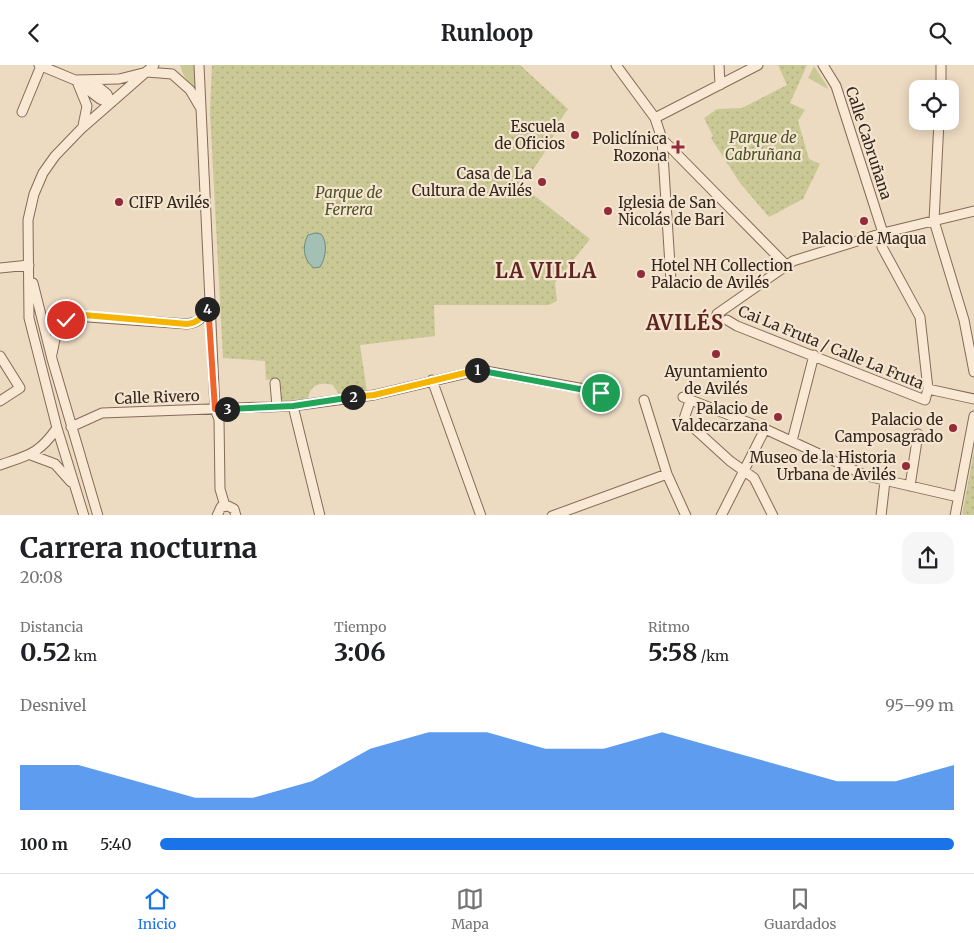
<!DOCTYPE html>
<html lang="es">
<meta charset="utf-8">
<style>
:root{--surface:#fff;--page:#f6f6f6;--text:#202124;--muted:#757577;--line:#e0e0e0;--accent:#1a73e8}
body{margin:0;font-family:Merriweather,serif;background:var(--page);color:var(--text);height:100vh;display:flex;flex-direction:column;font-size:19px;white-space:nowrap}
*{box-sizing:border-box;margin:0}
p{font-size:16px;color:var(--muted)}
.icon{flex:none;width:28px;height:28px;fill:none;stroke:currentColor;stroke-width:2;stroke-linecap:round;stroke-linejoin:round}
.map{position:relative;height:450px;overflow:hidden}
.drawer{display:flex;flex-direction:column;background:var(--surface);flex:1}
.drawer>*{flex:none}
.tools{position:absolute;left:909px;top:15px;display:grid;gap:10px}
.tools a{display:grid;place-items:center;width:50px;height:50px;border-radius:10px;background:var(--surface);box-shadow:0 2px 12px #0003;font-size:25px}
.pin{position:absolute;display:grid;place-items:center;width:42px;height:42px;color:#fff;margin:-21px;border:2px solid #fff;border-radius:50%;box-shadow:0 1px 5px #0007}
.km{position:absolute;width:25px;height:25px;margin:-12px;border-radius:50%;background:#222;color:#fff;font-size:14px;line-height:25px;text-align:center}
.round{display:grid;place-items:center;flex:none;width:52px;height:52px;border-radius:15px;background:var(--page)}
.summary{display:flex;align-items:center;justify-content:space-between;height:85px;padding:0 20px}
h1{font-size:28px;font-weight:700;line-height:38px}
.stats{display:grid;grid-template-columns:repeat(3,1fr);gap:8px;height:85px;padding:5px 20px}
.stats div{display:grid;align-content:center}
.stats b{font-size:25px;font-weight:700}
.stats small{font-size:14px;font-weight:400}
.stats p{font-size:14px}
.chart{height:140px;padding:10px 20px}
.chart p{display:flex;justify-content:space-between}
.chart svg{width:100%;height:90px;margin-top:5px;fill:var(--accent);opacity:.7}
ul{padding:0 20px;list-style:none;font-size:16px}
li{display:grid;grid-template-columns:80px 60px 1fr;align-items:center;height:38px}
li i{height:12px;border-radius:6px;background:var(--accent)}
header{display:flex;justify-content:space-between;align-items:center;height:65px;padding:0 20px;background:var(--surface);font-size:22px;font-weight:700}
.tabs{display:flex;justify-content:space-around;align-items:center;height:70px;border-top:1px solid var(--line);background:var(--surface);font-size:14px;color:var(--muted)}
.tabs a{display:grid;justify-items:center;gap:2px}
.tabs .current{color:var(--accent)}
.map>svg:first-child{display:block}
</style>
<header><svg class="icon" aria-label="back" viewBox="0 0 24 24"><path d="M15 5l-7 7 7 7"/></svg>Runloop<svg class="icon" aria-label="search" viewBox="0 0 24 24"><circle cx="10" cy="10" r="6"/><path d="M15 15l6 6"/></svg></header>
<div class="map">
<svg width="974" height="451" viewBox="0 0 974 451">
<defs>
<pattern id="park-dots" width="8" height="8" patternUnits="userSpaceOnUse" patternTransform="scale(1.25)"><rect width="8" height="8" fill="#cac995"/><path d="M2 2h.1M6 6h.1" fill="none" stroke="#aeac80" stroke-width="1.8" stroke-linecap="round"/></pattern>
</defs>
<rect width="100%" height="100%" fill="#ecdac1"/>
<path fill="#cac995" d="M180,0h17l1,32 -15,-23z
M814,1l13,20 1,3 -20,-11z
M55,242l25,3 -13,4 -10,8z"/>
<path fill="url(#park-dots)" d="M212,0h308l48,44 -14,20 2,2 -4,7 1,2 -31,46 68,53 -35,44 2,18 -8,4h-115l1,31 -75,9 7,47 -28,3 -6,-10c-13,-3 -22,-1 -25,13l-28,4 -2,-23 -12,1 -1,-19 -42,-3 -13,-246z
M778,0h29l-17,38 15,7 -7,11 11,38 11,5 -17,35 -34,18 -29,-34 -29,-45 2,-2 -9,-18 13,-9 25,-1 45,-23z
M974,386v64h-12z"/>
<path fill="#a4bfb3" stroke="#6b8c80" d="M315,168l6,1c7,8 5,24 -1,33l-6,1c-11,-8 -12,-22 -6,-33z"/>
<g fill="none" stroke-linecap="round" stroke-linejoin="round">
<defs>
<path id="street" d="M39,0l36,15 25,19 11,4
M199,0l16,344 4,10 1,70 5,17
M616,0l39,53 7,21 9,142
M719,0l1,20
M75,15l44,-1 28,-7 25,2 18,16 10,17
M90,15l17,14 4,9
M78,19l9,22 -4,20
M941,24v-24
M22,47l19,-46
M655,53l103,-53
M939,56l-5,100 30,99 10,52
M662,74l124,126
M0,203l29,-3
M33,218l19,76 46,157
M717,249l76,-53 90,-28 91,-22
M727,255l10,6 188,74 3,-11 -8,-72 -38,-70 1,-14 -47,-147 -13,-21
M52,289l5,-25 17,-13 113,8c10,-1 18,-7 20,-17
M0,291l20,32 -20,13
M432,315l49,136
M275,318l2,23
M928,324l46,10
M683,332l82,32 102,47 91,21
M644,335l23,74 19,42
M690,336l-6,18 46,42 24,17 19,38
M293,341l27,110
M71,362l31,-14 191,-7 81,-11 106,-25 121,22
M792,376l22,-86
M31,390l24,9 16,18
M0,400c29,-10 39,-11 57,-37
M910,421l8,-52
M84,451l-27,-88 -28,-110 -1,-98 6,-26 9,-21 12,-17 27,-28 72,-63
M217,451l4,-9 7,-1 6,3 2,7
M552,451l115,-42
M721,451l44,-87
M881,451l4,-35
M955,451l19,-100"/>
</defs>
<use href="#street" stroke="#856b59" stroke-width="11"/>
<use href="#street" stroke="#f8e8d4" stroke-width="9"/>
</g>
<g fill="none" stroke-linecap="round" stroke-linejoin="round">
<defs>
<path id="split-1" d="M477,305l124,23"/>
<path id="split-2" d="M353,332l21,-2 103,-25"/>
<path id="split-3" d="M227,344l66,-3 60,-9"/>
<path id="split-4" d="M207,244l1,-6 7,106h12"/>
<path id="split-5" d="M66,255l8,-4 10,-1 103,9c10,-1 15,-6 20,-15"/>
</defs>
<use href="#split-1" stroke="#fff" stroke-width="10"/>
<use href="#split-2" stroke="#fff" stroke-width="10"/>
<use href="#split-3" stroke="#fff" stroke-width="10"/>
<use href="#split-4" stroke="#fff" stroke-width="10"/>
<use href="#split-5" stroke="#fff" stroke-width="10"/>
<use href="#split-1" stroke="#22a559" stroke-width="6"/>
<use href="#split-2" stroke="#f5b400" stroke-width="6"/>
<use href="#split-3" stroke="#22a559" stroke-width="6"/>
<use href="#split-4" stroke="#f0652b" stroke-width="6"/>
<use href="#split-5" stroke="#f5b400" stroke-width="6"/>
</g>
<g fill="#932b3a" stroke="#f4e5d0" stroke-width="2">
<circle cx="575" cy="70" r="5"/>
<path d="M675.5 74.5h5v5h5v5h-5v5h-5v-5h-5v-5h5z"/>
<circle cx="542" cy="117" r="5"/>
<circle cx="119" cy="137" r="5"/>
<circle cx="608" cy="146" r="5"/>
<circle cx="864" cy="156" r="5"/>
<circle cx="641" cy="209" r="5"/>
<circle cx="716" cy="289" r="5"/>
<circle cx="778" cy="352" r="5"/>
<circle cx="953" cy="363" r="5"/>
<circle cx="906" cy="401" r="5"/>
</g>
<g text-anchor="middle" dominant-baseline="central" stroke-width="4.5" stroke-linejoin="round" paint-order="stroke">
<g font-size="15" fill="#35261d" stroke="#f4e5d0" text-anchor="end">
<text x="565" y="61">Escuela<tspan x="565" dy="17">de Oficios</tspan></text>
<text x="667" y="73">Policlínica<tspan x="667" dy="17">Rozona</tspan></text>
<text x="532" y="108">Casa de La<tspan x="532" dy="17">Cultura de Avilés</tspan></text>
<text x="129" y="137" text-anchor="start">CIFP Avilés</text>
<text x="618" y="137" text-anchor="start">Iglesia de San<tspan x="618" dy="17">Nicolás de Bari</tspan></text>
<text x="864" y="173" text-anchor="middle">Palacio de Maqua</text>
<text x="651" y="200" text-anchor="start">Hotel NH Collection<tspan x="651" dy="17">Palacio de Avilés</tspan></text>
<text x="716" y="306" text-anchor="middle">Ayuntamiento<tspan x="716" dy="17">de Avilés</tspan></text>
<text x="768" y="343">Palacio de<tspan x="768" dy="17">Valdecarzana</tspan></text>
<text x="943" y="354">Palacio de<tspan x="943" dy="17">Camposagrado</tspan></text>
<text x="896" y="392">Museo de la Historia<tspan x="896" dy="17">Urbana de Avilés</tspan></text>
</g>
<g font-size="15" font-style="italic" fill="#4c5124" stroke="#f4e5d0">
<text x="763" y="72">Parque de<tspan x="763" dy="17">Cabruñana</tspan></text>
<text x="349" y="127">Parque de<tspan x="349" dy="17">Ferrera</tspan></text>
</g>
<g font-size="15" fill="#35261d" stroke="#f4e5d0">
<text transform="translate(869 78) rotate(72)">Calle Cabruñana</text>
<text transform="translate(831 282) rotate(22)">Cai La Fruta / Calle La Fruta</text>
<text transform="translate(157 332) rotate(-2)">Calle Rivero</text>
</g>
<g font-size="20" font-weight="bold" letter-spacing="1" fill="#61231e" stroke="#f4e5d0">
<text x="546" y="205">LA VILLA</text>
<text x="685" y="257">AVILÉS</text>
</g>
</g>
</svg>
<div class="tools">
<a><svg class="icon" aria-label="locate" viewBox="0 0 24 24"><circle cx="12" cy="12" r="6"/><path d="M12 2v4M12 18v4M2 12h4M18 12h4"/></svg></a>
</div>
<div class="pin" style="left:601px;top:328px;background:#1e9e55"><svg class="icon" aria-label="arrive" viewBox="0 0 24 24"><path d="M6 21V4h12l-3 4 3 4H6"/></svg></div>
<div class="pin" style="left:66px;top:255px;background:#d93025"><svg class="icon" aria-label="check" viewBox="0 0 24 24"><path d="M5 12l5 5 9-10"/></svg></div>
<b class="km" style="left:477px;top:305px">1</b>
<b class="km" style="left:353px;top:332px">2</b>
<b class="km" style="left:227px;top:344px">3</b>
<b class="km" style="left:207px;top:244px">4</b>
</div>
<section class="drawer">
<div class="summary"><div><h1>Carrera nocturna</h1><p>20:08</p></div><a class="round"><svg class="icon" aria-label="share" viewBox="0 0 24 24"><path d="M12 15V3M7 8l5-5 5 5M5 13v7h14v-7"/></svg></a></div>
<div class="stats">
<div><p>Distancia</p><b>0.52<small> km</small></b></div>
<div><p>Tiempo</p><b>3:06</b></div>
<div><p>Ritmo</p><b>5:58<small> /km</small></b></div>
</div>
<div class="chart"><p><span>Desnivel</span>95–99 m</p>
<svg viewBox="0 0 160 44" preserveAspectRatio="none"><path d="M0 44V22L10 22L20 30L30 38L40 38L50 30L60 14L70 6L80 6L90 14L100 14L110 6L120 14L130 22L140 30L150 30L160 22V44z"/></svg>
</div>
<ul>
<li><b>100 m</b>5:40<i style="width:100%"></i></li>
</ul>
</section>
<nav class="tabs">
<a class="current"><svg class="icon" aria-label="home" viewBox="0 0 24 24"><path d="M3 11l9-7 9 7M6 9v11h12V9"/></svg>Inicio</a>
<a><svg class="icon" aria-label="map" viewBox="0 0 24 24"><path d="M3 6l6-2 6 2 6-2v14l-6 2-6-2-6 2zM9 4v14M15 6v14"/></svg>Mapa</a>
<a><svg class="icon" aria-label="saved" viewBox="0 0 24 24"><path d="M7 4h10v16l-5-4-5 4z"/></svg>Guardados</a>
</nav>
